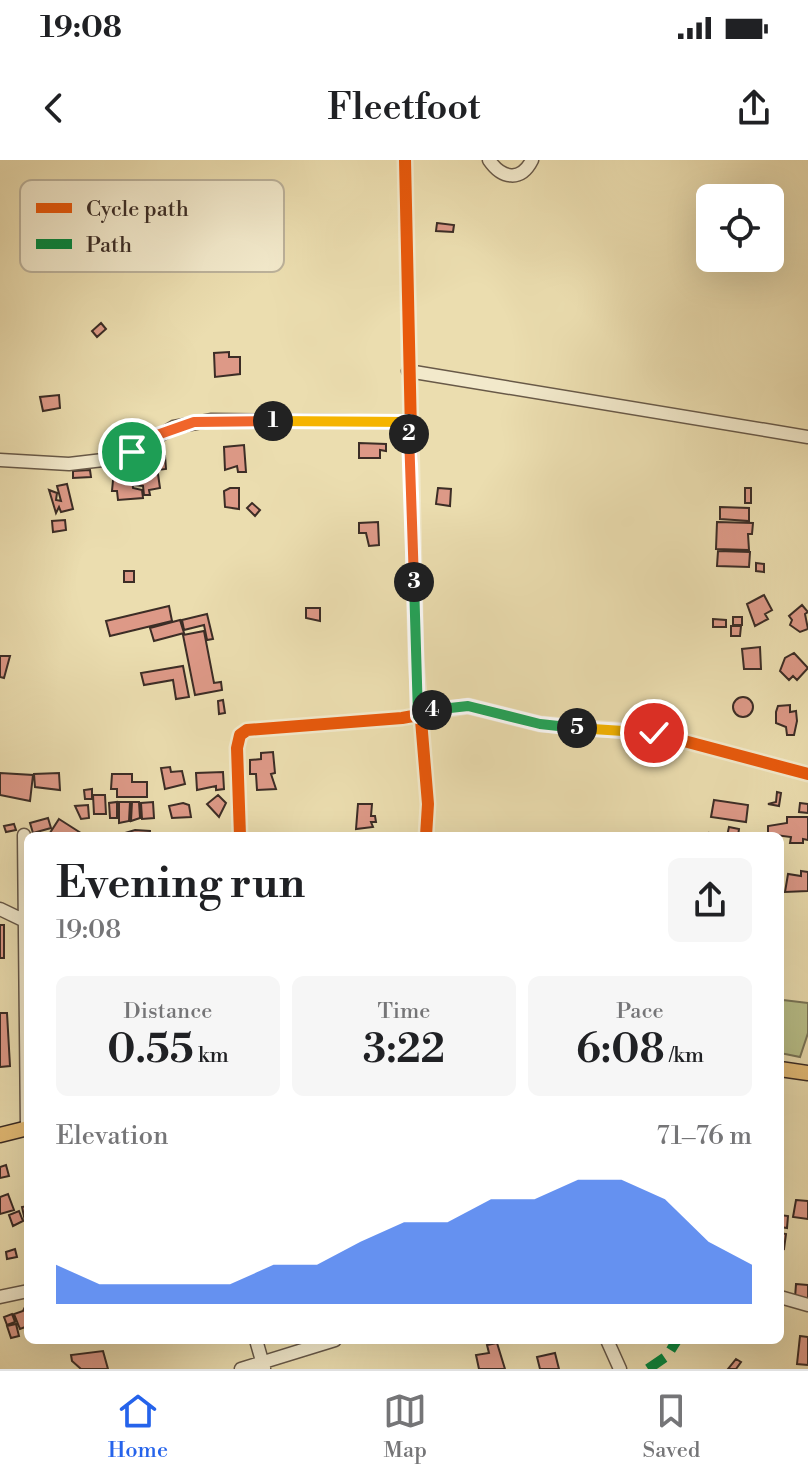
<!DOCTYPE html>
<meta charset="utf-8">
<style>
:root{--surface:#fff;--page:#f6f6f6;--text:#202124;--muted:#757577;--line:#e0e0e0;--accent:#2563eb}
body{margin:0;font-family:"Libre Bodoni",serif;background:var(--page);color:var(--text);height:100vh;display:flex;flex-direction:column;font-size:30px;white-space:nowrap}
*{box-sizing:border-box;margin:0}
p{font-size:26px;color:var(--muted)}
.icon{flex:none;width:44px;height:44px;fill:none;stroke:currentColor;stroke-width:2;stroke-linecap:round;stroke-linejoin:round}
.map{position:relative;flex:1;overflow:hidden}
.drawer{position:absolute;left:24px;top:672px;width:760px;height:512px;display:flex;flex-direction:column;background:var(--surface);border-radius:12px;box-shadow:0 8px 32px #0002}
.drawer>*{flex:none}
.buttons{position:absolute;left:696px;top:24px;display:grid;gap:16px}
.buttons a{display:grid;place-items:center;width:88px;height:88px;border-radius:12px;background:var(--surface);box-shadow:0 8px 32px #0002;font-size:40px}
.pin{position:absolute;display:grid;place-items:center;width:68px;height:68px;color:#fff;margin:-34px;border:4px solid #fff;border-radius:50%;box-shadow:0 2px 8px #0007}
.km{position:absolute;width:40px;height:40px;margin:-20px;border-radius:50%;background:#222;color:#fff;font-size:22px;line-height:40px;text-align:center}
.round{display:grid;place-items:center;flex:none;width:84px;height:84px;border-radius:12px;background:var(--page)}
.overview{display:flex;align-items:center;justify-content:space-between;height:136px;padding:0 32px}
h1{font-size:44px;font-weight:600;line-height:60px}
.metrics{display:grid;grid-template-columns:repeat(3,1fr);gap:12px;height:136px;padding:8px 32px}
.metrics div{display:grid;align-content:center;border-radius:12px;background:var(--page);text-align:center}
.metrics b{font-size:40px;font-weight:600}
.metrics small{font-size:22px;font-weight:400}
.metrics p{font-size:22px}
.chart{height:224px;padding:16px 32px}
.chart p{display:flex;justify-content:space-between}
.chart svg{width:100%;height:144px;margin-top:8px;fill:var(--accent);opacity:.7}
.status{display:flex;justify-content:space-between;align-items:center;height:56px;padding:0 40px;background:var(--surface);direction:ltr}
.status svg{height:22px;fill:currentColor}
header{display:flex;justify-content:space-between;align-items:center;height:104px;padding:0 32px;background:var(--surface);font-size:36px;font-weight:600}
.menu{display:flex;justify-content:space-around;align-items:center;height:112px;border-top:2px solid var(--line);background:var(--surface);font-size:22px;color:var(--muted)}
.menu a{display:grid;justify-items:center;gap:4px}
.menu .active{color:var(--accent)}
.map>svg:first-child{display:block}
</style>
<div class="status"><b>19:08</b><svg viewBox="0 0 49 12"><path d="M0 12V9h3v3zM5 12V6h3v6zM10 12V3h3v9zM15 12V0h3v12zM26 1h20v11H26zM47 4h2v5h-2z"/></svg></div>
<header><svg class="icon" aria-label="back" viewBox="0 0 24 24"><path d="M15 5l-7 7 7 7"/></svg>Fleetfoot<svg class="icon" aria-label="share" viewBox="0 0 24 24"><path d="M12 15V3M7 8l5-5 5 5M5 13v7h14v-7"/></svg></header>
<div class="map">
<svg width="808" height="1209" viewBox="0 0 808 1209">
<rect width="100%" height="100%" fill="#ebddaf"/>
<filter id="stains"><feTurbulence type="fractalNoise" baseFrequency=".0025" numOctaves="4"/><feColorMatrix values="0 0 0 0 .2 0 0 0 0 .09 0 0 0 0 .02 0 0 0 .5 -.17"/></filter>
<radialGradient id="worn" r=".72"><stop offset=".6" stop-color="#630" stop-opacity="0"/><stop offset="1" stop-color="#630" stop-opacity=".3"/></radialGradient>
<path fill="#bac089" stroke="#7b7658" stroke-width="2" d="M783,840l25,3v30l-8,24 -20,-4z"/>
<path fill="#dd9987" stroke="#3c2d26" stroke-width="2" d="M437,63l17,2 -1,7 -17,-1z
M101,163l5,6 -9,8 -5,-6z
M229,192v5h11v17l-25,3 -1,-24z
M59,235l1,13 -17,3 -3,-14z
M359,283l27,1v7l-6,-1v8h-21z
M244,285l2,27h-8l-1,-6 -12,4 -1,-23z
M165,296l1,13 -8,1 -1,-13z
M131,308l2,20 9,2 1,8 -25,2 -1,-9h-5l2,-21z
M90,310l1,7 -18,1v-7z
M158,314l2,14 -11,2 1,5h-6l-1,-9 -9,-1 -1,-8z
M67,324l6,25 -12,3 -2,-5 -3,6 -7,-23 8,3 -1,7 5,1 -4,-15z
M230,328h9v21l-14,-2 -1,-16z
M438,328l13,1 -1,17 -14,-2z
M745,328h6v15h-6z
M252,343l8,7 -5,6 -8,-8z
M720,347l29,1v13l-29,-2z
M65,360l1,10 -13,2 -1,-11z
M378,362l1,23 -10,1 -3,-13h-7v-10z
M717,362l36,1 -1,11h-4l1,16 -33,-1z
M718,391l32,1 -1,15 -32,-1z
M756,403l8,1v8l-8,-1z
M124,411h10v11h-10z
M764,435l8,15 -7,4 3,5 -13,7 -8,-22z
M802,445l6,7 -3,2 3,15 -8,3 -10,-7 2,-5 -3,-4z
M169,446l3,15 -62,15 -4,-15z
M306,448h14v13l-14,-3z
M207,454l6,25 -6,1 -3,-15 -20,5 -2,-10z
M733,457h9v8h-9z
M713,459l13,1v7h-13z
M180,460l4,13 -30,8 -4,-13z
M731,466h10l-1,10h-9z
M204,471l10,52 7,-1 1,8 -27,5 -12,-60z
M760,487l1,22h-17l-2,-20z
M794,493l14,15 -11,12 -4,-4 -4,4 -9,-9 5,-13z
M0,496h10l-6,22 -4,-1z
M183,506l6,31 -13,2 -3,-19 -29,5 -3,-12z
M733 547a10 10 0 1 1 20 0a10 10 0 1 1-20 0Z
M223,540l2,13 -6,1 -1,-13z
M790,545v7l6,-1 1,10 -3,14h-7l-1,-8 -10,-4v-11l2,-6z
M273,592l2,21 -4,1 5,15 -19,1 -1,-16h-6v-14l11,-1v-6z
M170,607l1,5 11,-1 3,13 -20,5 -4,-21z
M223,612l1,17 -8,1v-4l-19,4 -1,-17z
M0,613l33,2 -3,26 -30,-6z
M59,613l1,17 -25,-3 -1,-13z
M112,614h20v8h15v15h-30v-8h-6z
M92,629v10h-7l-1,-9z
M777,632l4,1 -2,13 -11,-2 8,-2z
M93,635h12l1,19h-12z
M218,635l8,8 -7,14 -12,-13z
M714,640l34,5 -2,17 -35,-5z
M117,642v16h-7l-1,-15z
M119,642h11l-1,19 -10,2z
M132,642h7l1,16 -9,3z
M153,642l1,16 -12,1 -1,-16z
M183,643l6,2 2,12 -19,1 -3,-12z
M800,643l8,1v9l-9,-1z
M358,644h14l-1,12h4l1,6h-5l2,5 -17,2z
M88,645l1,13 -8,1 -6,-13z
M787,657h21v23l-5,-1v4h-13l1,-6 -23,-3v-8l19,-3z
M48,658l3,10 -18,5 -3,-10z
M59,659l25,16v1h-36z
M14,664l2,6 -10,2 -2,-6z
M729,667l10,2 -1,7h-30l1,-3 18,3z
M135,670l15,1v5h-25v-3z
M801,711l7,1v19l-23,1 3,-18 13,2z
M0,765h4v33h-4z
M0,853h7l3,53 -10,1z
M6,1005l3,11 -9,2v-11z
M8,1034l6,16 -14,4v-17z
M796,1040l12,1v18l-15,-2z
M28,1046v15h-3l-3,-14z
M19,1051l4,10 -10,5 -4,-11z
M780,1055l8,1 -1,12 -7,-1z
M780,1073l6,1 -2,15 -4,-1z
M15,1089l2,8 -10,2 -1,-7z
M796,1124l12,1v15l-13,-2z
M27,1143h1v23l-8,3 -6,-15 9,-3z
M12,1154l3,8 -8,3 -3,-8z
M16,1164l3,12 -8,2 -4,-12z
M800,1176l8,1v28l-11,-1z
M497,1183l8,26h-26l-3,-14 13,-2 -2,-8z
M103,1191l5,18h-27l-9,-8 -1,-6z
M555,1193l4,16h-19l-3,-12z
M736,1199l5,3 -5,7h-8z"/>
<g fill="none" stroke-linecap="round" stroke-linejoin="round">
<defs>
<path id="minor" d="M405,0l11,500 12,144 -2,32
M489,0c13,19 32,22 43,0
M408,211l400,66
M0,300l69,4 34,-4 29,-8 42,-25 38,-7 197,2
M24,675l3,293
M240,676l-3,-88 3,-13 7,-5 155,-12 66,-12 72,18 114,9 154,41
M0,749l25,12
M0,1137l28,-6
M780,1137l28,8
M256,1180l8,28
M607,1180l13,29
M241,1209l94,-29"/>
<path id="major" d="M780,909l28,4
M0,975l28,-7"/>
</defs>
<use href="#minor" stroke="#685948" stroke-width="15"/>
<use href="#major" stroke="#3c2d26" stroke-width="17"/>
<use href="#minor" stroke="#f2e9cb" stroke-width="12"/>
<use href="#major" stroke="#e6be78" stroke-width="14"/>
<path stroke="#00873e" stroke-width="10" stroke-dasharray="20 10" stroke-linecap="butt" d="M648,1209l19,-13 10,-16"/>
<defs>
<path id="cycleway" d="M405,0l11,500 12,144 -2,32
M240,676l-3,-88 3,-13 7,-5 155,-12 66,-12 72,18 114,9 154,41"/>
</defs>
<use href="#cycleway" stroke="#f2e9cb" stroke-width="17"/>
<use href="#cycleway" stroke="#e8590c" stroke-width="12"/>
</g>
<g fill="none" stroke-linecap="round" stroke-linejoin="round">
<defs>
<path id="split-1" d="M132,292l25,-17 37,-13 79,-1"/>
<path id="split-2" d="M273,261l136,1v12"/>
<path id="split-3" d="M409,274l5,148"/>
<path id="split-4" d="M414,422l4,134 14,-6"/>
<path id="split-5" d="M432,550l36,-4 72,18 37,4"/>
<path id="split-6" d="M577,568l77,5"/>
</defs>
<use href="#split-1" stroke="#fff" stroke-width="16"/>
<use href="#split-2" stroke="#fff" stroke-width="16"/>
<use href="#split-3" stroke="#fff" stroke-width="16"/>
<use href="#split-4" stroke="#fff" stroke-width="16"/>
<use href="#split-5" stroke="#fff" stroke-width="16"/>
<use href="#split-6" stroke="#fff" stroke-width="16"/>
<use href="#split-1" stroke="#f0652b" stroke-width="10"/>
<use href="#split-2" stroke="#f5b400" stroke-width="10"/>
<use href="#split-3" stroke="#f0652b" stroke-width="10"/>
<use href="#split-4" stroke="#22a559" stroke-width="10"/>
<use href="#split-5" stroke="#22a559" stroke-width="10"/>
<use href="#split-6" stroke="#f5b400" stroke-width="10"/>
</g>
<rect x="20" y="20" width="264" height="92" rx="12" fill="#f2e9cb" stroke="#bbb19a" stroke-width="2"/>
<rect x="36" y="43" width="36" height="10" fill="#e8590c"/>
<rect x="36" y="79" width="36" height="10" fill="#00873e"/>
<g font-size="22" fill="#3c2d26">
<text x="86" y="56">Cycle path</text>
<text x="86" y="92">Path</text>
</g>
<rect width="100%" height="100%" filter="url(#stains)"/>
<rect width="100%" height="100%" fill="url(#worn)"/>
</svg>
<div class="buttons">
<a><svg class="icon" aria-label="locate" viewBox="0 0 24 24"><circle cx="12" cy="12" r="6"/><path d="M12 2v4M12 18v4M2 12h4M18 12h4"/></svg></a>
</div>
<div class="pin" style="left:132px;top:292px;background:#1e9e55"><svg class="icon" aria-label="arrive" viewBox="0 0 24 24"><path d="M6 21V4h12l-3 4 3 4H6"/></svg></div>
<div class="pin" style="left:654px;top:573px;background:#d93025"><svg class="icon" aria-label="check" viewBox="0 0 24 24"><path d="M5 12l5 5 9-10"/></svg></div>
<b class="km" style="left:273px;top:261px">1</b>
<b class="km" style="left:409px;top:274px">2</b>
<b class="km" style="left:414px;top:422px">3</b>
<b class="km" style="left:432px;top:550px">4</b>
<b class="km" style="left:577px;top:568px">5</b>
<section class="drawer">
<div class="overview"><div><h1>Evening run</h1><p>19:08</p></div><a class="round"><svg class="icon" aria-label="share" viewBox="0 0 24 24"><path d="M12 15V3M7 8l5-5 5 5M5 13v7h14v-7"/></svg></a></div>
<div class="metrics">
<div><p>Distance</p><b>0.55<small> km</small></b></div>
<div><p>Time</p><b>3:22</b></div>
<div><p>Pace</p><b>6:08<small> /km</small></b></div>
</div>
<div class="chart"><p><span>Elevation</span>71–76 m</p>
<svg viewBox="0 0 160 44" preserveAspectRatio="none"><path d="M0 44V32L10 38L20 38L30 38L40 38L50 32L60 32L70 25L80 19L90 19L100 12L110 12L120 6L130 6L140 12L150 25L160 32V44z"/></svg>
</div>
</section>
</div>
<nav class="menu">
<a class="active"><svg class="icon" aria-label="home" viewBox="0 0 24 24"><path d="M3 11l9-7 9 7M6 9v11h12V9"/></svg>Home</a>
<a><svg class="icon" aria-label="map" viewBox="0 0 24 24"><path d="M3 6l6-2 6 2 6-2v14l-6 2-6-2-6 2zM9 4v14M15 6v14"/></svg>Map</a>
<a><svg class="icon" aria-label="saved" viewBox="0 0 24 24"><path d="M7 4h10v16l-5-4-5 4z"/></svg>Saved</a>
</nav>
